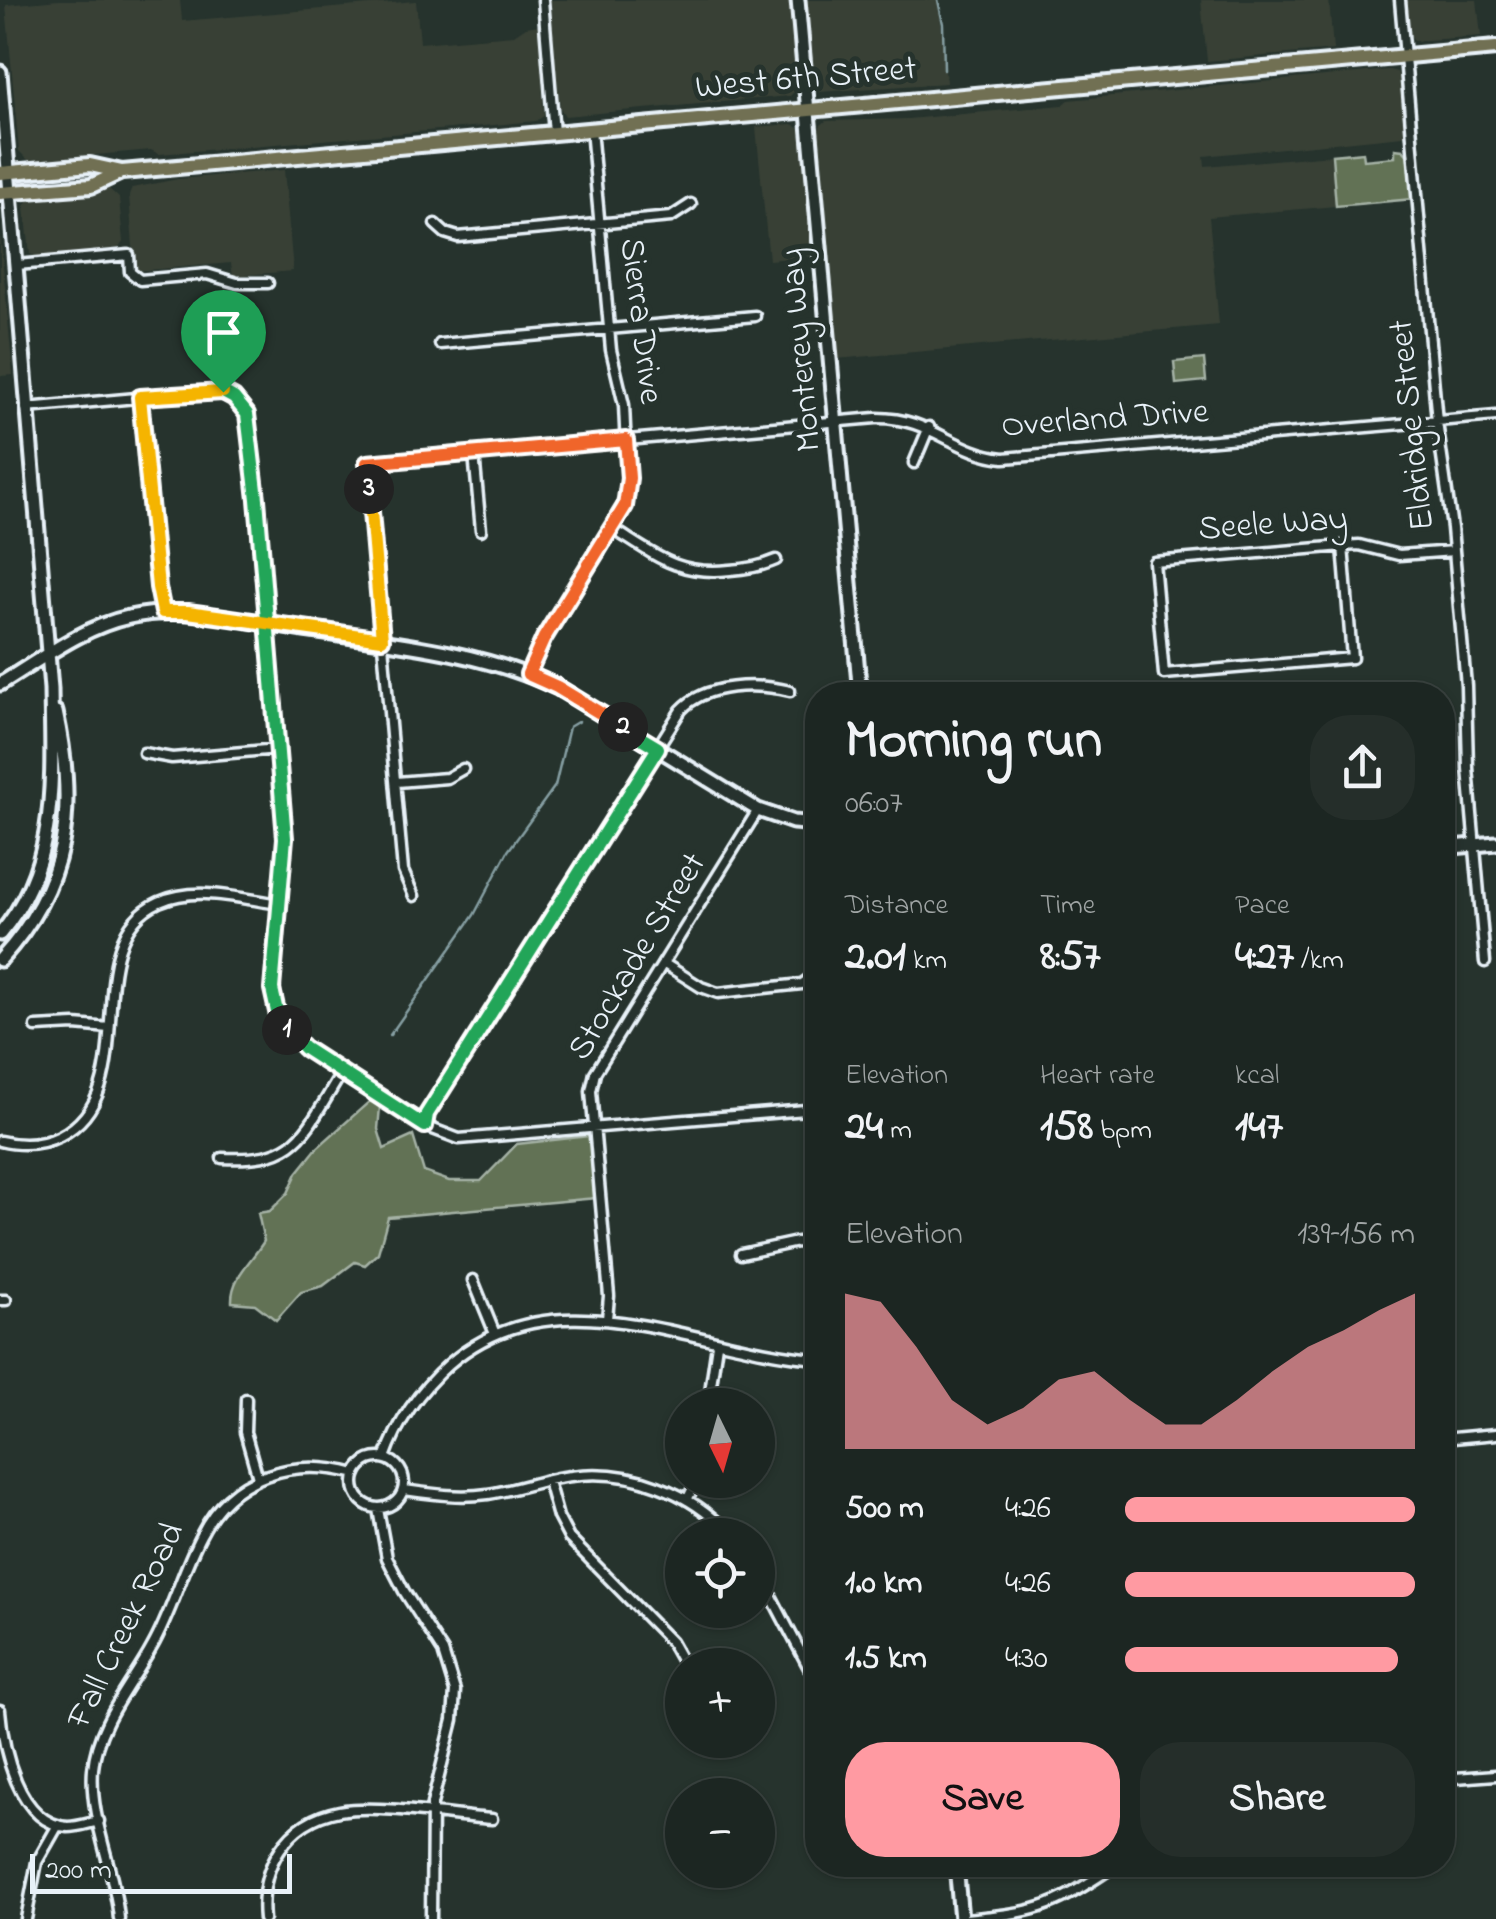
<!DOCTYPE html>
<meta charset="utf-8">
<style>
:root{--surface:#1c2622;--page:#252e2a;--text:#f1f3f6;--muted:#a0a5a5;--line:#3a4340;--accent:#ff9aa2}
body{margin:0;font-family:"Indie Flower",sans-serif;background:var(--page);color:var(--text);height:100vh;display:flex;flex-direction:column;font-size:38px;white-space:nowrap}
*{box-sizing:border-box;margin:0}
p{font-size:32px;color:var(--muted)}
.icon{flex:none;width:55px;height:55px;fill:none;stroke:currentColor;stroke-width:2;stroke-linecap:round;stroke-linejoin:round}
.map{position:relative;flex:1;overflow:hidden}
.drawer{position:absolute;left:805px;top:682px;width:650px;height:1195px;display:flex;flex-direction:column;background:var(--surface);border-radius:40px;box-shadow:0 2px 8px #0004,0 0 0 2px var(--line)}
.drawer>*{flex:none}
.needle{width:65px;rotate:175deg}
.tools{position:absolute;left:665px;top:1388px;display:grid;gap:20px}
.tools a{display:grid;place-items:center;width:110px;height:110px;border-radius:50%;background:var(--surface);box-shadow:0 2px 8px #0004,0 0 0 2px var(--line);font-size:50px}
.scale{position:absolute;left:30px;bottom:25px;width:262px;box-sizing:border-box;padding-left:10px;border:5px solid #e8f1f8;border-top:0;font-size:28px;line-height:35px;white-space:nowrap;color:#e8f1f8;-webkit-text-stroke:8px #26332d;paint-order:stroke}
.pin{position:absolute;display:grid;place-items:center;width:85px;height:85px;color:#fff;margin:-102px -42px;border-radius:50% 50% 50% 0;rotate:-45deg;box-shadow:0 0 10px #0007}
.pin .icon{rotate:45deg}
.km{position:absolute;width:50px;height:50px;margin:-25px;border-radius:50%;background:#222;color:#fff;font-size:28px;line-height:50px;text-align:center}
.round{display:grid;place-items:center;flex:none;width:105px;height:105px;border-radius:40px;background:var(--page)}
.summary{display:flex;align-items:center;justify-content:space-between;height:170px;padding:0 40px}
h1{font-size:55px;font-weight:800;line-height:75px}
.figures{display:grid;grid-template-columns:repeat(3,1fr);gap:15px;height:170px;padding:10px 40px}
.figures div{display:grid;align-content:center}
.figures b{font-size:42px;font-weight:800}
.figures small{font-size:28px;font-weight:400}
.figures p{font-size:28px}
.chart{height:280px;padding:20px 40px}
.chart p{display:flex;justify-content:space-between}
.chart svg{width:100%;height:180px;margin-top:10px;fill:var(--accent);opacity:.7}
.primary-button{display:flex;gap:20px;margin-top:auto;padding:20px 40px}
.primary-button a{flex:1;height:115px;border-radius:40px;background:var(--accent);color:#111;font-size:40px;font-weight:800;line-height:115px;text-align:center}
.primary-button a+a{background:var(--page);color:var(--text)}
ul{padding:0 40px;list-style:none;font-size:32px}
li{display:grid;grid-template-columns:160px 120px 1fr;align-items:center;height:75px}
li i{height:25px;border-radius:12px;background:var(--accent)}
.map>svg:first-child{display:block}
</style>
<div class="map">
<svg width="1496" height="1919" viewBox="0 0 1496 1919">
<rect width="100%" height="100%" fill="#26332d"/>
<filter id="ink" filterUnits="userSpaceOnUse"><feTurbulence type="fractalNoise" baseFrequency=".01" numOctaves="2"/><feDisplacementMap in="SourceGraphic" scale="20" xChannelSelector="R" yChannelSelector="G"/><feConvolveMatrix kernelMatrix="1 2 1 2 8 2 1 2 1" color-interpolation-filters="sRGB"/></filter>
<g filter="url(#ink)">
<path fill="#384136" d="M59,0h121l2,21 234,-20 4,42 94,-8 12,-8 13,-2 5,91 -8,5 -109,10 -268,23 -8,-4 -122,11 -10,-10 -13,-146z
M548,0h244l5,89 -7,7 -12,1 -213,19 -5,-8z
M805,0h134l7,83 -127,9 -6,-10z
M1201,0h128l4,50 -126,11z
M1406,0h71l4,36 -67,5 -5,-8z
M1389,70l8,2 5,9 4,48 -3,7 -199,20 1,10 127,-11 4,51 -127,11 10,108 -383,34 -18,-224 2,-9 6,-5 82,-2 155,-14 6,-5z
M792,124l7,4 3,6 11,122 -44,4 -13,-133z
M284,170l9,101 -60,5 -2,-13 -96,8 -6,-75 3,-8 46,-9z
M109,189l10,9 4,44 -4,6 -80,10 -9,-4 -5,-47 4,-8 6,-3z
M0,233l13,142 -13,1z"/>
<path fill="#627254" stroke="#a5b2a6" stroke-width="2.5" d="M1395,149l8,1 6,7 4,42 -77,7 -4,-51 31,-3 1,8 31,-3z
M1204,359l2,22 -30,3 -2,-22z
M371,1100l9,7 -2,22 6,20 29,-13 11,36 25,9h32l36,-37 72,-8 7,62 -208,19 -10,36 -13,12 -10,-3 -32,24 -22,6 -25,28 -21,-16 -23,-2c-1,-25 20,-41 32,-61l-6,-28 12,-2 18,-18 9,-20 20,-25z"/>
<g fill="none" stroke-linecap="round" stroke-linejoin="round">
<path stroke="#869fa3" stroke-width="2.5" d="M938,0l5,24 1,46
M390,1035l84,-120 34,-64 47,-65 14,-59 10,-6"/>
<defs>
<path id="street" d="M543,0l11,133
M1400,0l37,422 15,106 14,158 2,82 17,194
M435,224l10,9 13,4 213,-20 20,-13
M17,265l112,-10 1,17 10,8 67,-6 30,9h31
M440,344l315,-28
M140,397l18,190 5,25
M26,408l188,-17 20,7 8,8 7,17 36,415 -13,137 6,41 16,23 37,28 94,59 34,13 359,-30
M474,454l7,76
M914,463l15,-36
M613,529c42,26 65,47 117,41 17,-1 30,-3 46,-10
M1343,546l9,112 -188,16 -10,-112 189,-16 16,-1 40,10 55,-4
M529,674l15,-36 75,-119 9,-27 -4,-87 -13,-55 -20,-221
M144,753l28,5 106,-9
M397,782l50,-4 16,-9
M414,896l-11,-25 -36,-408 509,-45c54,-1 78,35 128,40l492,-42
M663,963l38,24 17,6 84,-9 10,-7
M36,1027l39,-2 34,3
M425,1126l2,-12 254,-404c25,-27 76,-27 109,-19
M0,1141c21,5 40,5 60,-5 88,-44 13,-195 99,-234 38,-17 82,-3 121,2
M222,1158c78,4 82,-25 119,-84
M741,1254l56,-12 18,2 3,7
M473,1280l22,54
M0,1300h6
M607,1319l2,-23 -18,-205 4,-18 163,-263
M246,1399l-1,33 13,46
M708,1405l9,-61
M1442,1439l54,-5
M354 1483a25 25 0 1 1 50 0a25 25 0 1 1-50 0Z
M385,1458c13,-38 34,-67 64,-94 109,-94 245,-14 369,-5
M548,1481l10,36 11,21 102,104 13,23
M404,1490c29,4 55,8 84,4 28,-4 55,-15 83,-18 58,-8 120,15 159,59
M687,1500l10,-20
M378,1509l9,49 17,33 39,61 12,39 -2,29 -21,84 -1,115
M758,1571l60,114
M0,1710c3,38 18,114 68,117 10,0 21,-4 31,-6
M1442,1779l54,-4
M26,1919l11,-57 21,-37
M119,1919c-4,-50 -30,-100 -26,-150 4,-46 38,-83 59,-122 20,-35 30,-76 49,-112 30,-60 92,-78 155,-61
M264,1919c-5,-51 22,-98 75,-108 38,-7 112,5 153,8
M966,1919c69,-7 83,-9 141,-48"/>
<path id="secondary" d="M798,0l62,695
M0,72l51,617c1,85 9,175 -51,245
M0,684c40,-24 82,-57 129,-67 58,-13 117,5 175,13 88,13 171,20 253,57l201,123 35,12 25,2
M1442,848l54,-5
M0,960c69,-75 77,-151 56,-248
M956,1865l5,54"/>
<path id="primary" d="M0,173l90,-8 32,7 1374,-124
M0,193l91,-7 28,-13"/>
</defs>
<use href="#street" stroke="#e8f1f8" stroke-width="15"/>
<use href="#secondary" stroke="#e8f1f8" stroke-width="19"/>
<use href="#primary" stroke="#e8f1f8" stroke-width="20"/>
<use href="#street" stroke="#26332d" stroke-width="8"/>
<use href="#secondary" stroke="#26332d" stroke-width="11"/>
<use href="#primary" stroke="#716f52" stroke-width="12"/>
</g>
</g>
<g fill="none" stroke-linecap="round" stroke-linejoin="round" filter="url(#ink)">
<defs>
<path id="split-1" d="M223,392l11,6 13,16 10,85 28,339 -13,151 6,27 9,14"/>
<path id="split-2" d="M287,1030l17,18 121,78 2,-12 14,-22 217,-344 -35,-21"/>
<path id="split-3" d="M369,489l-2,-26 259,-23 3,38 -4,28 -81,132 -16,36 29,13 66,40"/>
<path id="split-4" d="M223,392l-83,5 18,190 5,25h25l194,27 -13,-150"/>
</defs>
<use href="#split-1" stroke="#fff" stroke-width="20"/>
<use href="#split-2" stroke="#fff" stroke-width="20"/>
<use href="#split-3" stroke="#fff" stroke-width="20"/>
<use href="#split-4" stroke="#fff" stroke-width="20"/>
<use href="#split-1" stroke="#22a559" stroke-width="12"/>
<use href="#split-2" stroke="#22a559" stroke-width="12"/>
<use href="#split-3" stroke="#f0652b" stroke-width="12"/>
<use href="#split-4" stroke="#f5b400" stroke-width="12"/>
</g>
<g text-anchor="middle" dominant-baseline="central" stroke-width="10" stroke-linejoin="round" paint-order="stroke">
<g font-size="35" fill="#e8f1f8" stroke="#26332d">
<text transform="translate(806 79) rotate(-5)">West 6th Street</text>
<text transform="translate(640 321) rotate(83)">Sierra Drive</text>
<text transform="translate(802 350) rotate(-95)">Monterey Way</text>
<text transform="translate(1105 420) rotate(-4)">Overland Drive</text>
<text transform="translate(1413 425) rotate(-96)">Eldridge Street</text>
<text transform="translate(1273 525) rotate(-4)">Seele Way</text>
<text transform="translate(638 957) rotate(-59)">Stockade Street</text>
<text transform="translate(127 1626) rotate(-64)">Fall Creek Road</text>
</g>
</g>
</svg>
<div class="tools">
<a><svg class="needle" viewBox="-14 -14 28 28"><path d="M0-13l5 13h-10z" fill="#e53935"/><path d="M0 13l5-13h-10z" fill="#a0a5a5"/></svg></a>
<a><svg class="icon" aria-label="locate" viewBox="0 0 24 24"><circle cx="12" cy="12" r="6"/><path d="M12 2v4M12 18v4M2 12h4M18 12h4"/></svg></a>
<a>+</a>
<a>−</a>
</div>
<div class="scale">200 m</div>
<div class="pin" style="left:223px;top:392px;background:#1e9e55"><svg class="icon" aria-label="arrive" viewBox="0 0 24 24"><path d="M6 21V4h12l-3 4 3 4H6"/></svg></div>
<b class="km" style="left:287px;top:1030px">1</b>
<b class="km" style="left:623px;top:727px">2</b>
<b class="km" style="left:369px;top:489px">3</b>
<section class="drawer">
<div class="summary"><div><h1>Morning run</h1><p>06:07</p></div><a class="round"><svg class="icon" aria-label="share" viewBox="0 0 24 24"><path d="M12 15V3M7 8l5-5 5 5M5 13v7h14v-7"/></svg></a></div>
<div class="figures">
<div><p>Distance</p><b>2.01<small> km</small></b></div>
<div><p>Time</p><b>8:57</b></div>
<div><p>Pace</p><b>4:27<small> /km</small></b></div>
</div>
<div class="figures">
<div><p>Elevation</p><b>24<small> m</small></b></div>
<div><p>Heart rate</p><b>158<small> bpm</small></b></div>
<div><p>kcal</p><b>147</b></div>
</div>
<div class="chart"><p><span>Elevation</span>139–156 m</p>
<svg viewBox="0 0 160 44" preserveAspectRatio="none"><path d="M0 44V6L10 8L20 19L30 32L40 38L50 34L60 27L70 25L80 32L90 38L100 38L110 32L120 25L130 19L140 15L150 10L160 6V44z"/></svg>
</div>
<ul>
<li><b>500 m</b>4:26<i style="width:100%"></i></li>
<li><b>1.0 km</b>4:26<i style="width:100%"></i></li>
<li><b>1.5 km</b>4:30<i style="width:94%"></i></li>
</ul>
<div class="primary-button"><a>Save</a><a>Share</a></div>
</section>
</div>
